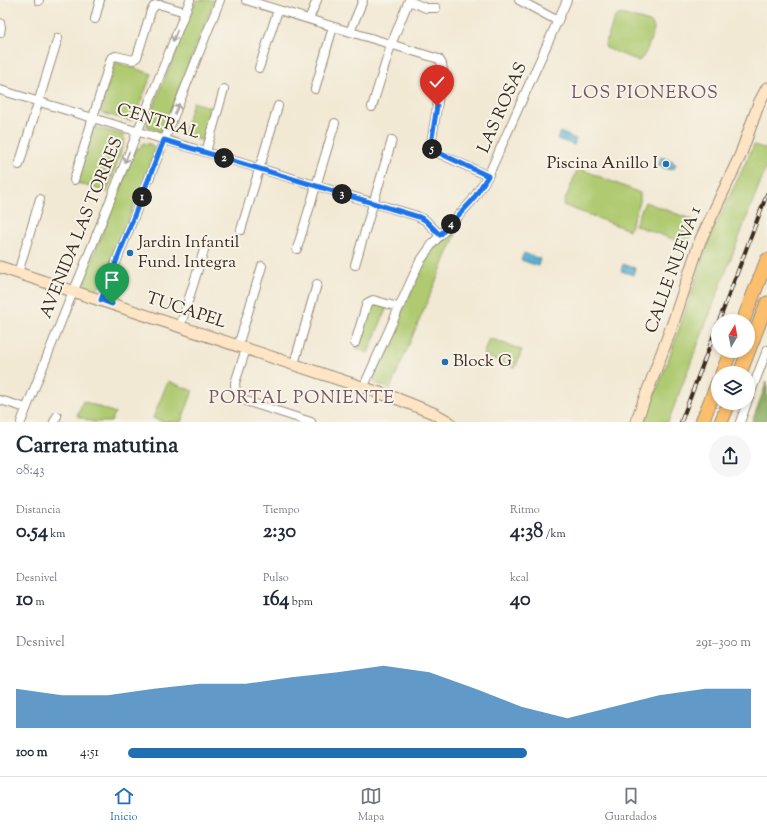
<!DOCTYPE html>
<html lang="es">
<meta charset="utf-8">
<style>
:root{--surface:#fff;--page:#f6f6f7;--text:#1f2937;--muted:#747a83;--line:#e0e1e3;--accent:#1f6fb2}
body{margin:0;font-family:"Sorts Mill Goudy",serif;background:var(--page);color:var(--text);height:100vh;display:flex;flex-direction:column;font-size:15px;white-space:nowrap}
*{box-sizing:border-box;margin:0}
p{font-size:13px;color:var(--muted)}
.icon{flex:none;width:22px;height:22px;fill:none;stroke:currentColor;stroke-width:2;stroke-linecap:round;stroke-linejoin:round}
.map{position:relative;height:422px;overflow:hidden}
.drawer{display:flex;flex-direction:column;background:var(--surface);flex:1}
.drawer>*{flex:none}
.needle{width:26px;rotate:10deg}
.tools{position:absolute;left:711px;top:314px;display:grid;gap:8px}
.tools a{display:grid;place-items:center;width:44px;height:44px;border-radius:50%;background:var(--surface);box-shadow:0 2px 6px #0003;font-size:20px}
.pin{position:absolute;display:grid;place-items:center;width:34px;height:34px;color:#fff;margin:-41px -17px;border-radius:50% 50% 50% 0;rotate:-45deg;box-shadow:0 0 4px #0007}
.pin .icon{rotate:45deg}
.km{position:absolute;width:20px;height:20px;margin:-10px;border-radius:50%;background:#222;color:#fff;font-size:11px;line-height:20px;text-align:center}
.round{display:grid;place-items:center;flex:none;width:42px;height:42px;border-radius:21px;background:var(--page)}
.overview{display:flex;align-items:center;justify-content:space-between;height:68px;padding:0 16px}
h1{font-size:22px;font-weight:700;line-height:30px}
.metrics{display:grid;grid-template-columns:repeat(3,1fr);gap:6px;height:68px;padding:4px 16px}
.metrics div{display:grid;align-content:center}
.metrics b{font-size:20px;font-weight:700}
.metrics small{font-size:11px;font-weight:400}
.metrics p{font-size:11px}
.chart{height:112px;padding:8px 16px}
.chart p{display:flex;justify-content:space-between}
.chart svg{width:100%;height:72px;margin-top:4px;fill:var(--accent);opacity:.7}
ul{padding:0 16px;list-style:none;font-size:13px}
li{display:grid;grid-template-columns:64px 48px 1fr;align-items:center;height:30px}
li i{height:10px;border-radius:5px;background:var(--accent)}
.menu{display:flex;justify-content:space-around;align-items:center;height:56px;border-top:1px solid var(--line);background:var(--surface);font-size:11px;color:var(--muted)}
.menu a{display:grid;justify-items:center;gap:2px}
.menu .selected{color:var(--accent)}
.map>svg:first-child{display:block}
</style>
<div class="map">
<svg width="767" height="422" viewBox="0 0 767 422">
<rect width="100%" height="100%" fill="#f7f3e8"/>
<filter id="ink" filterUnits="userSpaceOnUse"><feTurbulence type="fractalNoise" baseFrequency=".025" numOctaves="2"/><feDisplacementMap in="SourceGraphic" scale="8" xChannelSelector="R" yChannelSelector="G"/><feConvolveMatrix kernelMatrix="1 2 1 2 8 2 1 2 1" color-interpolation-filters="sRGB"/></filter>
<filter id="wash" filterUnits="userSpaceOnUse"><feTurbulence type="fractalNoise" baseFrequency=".012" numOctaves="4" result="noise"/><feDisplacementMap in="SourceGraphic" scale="16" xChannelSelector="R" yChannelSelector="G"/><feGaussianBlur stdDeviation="0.9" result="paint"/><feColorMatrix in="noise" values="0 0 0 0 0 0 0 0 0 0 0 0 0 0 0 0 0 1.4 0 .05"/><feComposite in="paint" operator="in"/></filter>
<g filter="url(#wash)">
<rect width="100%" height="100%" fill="#f2e9d4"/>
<path fill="#afca71" stroke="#757a48" d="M196,0h18l-50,128 -5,4 -12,-5 1,-7z
M621,14l29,8 3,3 1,4c-4,10 -6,25 -15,32l-33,-13 -1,-3 10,-28z
M115,62l37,12 -18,44 -4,3 -31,-9z
M193,102l19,6 -9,33 -20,-6z
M95,127l29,8 1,5 -18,52 -30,-9 15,-55z
M143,143l7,1 4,3 -1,6 1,2 -52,131 -3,-1 -1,4 -6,2 -7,-4 1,-6 -2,-1 52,-132 3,1z
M754,145l13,4v16l-99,257h-24l24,-61 43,-126z
M578,168l62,25v9l-11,28 -66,-25z
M645,202l48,18 -5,25 -53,-20z
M462,220l-72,169 -15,-6 -2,-3 1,-5 47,-106 14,-22z
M375,302l12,5 -19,46 -12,-4 12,-44z
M489,338l33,12 -7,18 -32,-13z
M168,381l25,10 -12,31h-18l-10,-4z
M83,401l32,12 -4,9h-18l-16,-6z"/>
<path fill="#8bae63" stroke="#636c40" d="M767,381v41h-15z"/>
<path fill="#55afd3" stroke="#486c78" d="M560,132l16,7 -2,6 -17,-6z
M661,157l12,4v2l3,1 -2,5 -3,-1 -1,2 -12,-4z
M524,253l16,6 -2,7 -17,-6z
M623,264l12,4 -2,7 -12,-4z"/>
</g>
<g filter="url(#ink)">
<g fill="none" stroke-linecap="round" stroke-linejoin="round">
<defs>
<path id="minor" d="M246,0l193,59 3,5 1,6 -11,68 -1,9 7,6 50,23
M519,0l39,21
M39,1v-1
M409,1l17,7h10
M95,19l5,-19
M309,19l8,-19
M0,23l1,4 -1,6
M350,32l13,-32
M259,68l19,-58
M315,89l18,-62
M0,90l417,126 8,4 15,15
M372,107l19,-62 18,-45
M206,152l18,-63
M19,165l39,-127
M74,180l37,-122 5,-2 17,4 4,-3 14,-46 4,-6h7l23,7
M241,230l37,-124
M297,249l38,-126
M355,265l37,-125
M18,273l22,-74
M101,300l119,-300
M180,327l24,-77
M355,343l12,-40 6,-3 25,7
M238,346l24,-80
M246,349l-11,34c0,9 3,14 11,18l65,21
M294,364l23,-80
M363,388l56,-125 14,-20 39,-42 16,-25 79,-176
M0,400l26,8
M748,400l19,-50
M21,422l47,-118 12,-28 110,-276
M54,422l3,-6
M740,422l7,-19"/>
<path id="secondary" d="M0,267l398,132 35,14 16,9
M636,422l37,-99 27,-82 40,-85 19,-53 8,-15"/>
<path id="trunk" d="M743,321l24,-61
M722,373l9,-22
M740,373l27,-70
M702,422l16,-40
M721,422l8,-19"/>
</defs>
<use href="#minor" stroke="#968a79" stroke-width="10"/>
<use href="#secondary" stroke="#968a79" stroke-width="13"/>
<use href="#trunk" stroke="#968a79" stroke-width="15"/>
<use href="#minor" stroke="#fff" stroke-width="8"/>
<use href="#secondary" stroke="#fde5c5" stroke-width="11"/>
<use href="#trunk" stroke="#fabe6d" stroke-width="13"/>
<defs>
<path id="rail" d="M719,321l48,-127
M681,422l37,-98"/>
</defs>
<use href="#rail" stroke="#3b2a1e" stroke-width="4"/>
<use href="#rail" stroke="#f7f3e8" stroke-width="2.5" stroke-dasharray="8" stroke-linecap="butt"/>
</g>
<defs><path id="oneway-shaft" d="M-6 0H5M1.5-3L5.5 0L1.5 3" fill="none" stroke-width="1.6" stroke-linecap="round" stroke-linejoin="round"/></defs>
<g stroke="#a79f9a">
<use href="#oneway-shaft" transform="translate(175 36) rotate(112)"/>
<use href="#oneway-shaft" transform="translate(177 109) rotate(-68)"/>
<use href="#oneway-shaft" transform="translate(127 157) rotate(111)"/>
</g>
</g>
<g fill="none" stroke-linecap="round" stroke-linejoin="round" filter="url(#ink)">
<defs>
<path id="route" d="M112,304l-11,-4 63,-160 255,77 6,3 15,15 32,-34 16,-25 -55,-26 -2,-6 6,-38"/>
</defs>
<use href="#route" stroke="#fff" stroke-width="8"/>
<use href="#route" stroke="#1a73e8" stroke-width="5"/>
</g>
<g fill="#1f6fb2" stroke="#f7f3e8" stroke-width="1.5">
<circle cx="666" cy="164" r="4"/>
<circle cx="130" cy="253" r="4"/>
<circle cx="445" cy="362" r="4"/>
</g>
<g text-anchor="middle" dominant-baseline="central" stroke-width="4" stroke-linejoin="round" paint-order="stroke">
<g font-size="17" fill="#3b2a1e" stroke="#f7f3e8">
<text transform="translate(503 108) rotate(-66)">LAS ROSAS</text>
<text transform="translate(158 122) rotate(17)">CENTRAL</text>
<text transform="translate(82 228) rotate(-68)">AVENIDA LAS TORRES</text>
<text transform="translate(674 270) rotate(-70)">CALLE NUEVA 1</text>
<text transform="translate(186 311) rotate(18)">TUCAPEL</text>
</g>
<g font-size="17" fill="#3b2a1e" stroke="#f7f3e8" text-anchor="start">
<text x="658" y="164" text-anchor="end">Piscina Anillo I</text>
<text x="138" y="243">Jardin Infantil<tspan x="138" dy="20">Fund. Integra</tspan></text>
<text x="453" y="362">Block G</text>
</g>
<g font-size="18" letter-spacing="1" fill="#745661" stroke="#f7f3e8">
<text x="645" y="94">LOS PIONEROS</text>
<text x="302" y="399">PORTAL PONIENTE</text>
</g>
</g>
</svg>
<div class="tools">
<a><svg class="needle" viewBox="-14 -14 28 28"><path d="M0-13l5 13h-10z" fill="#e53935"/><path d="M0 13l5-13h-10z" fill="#747a83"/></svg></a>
<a><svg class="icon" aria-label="layers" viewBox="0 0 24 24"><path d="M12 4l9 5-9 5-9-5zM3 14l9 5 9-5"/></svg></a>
</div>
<div class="pin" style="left:112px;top:304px;background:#1e9e55"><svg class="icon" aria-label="arrive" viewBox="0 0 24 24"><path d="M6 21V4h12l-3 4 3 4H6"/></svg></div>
<div class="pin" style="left:437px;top:106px;background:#d93025"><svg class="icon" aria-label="check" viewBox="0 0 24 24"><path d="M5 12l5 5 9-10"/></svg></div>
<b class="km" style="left:142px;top:197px">1</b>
<b class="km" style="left:224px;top:158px">2</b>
<b class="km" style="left:342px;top:194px">3</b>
<b class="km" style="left:451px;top:224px">4</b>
<b class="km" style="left:432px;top:149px">5</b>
</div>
<section class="drawer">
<div class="overview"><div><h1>Carrera matutina</h1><p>08:43</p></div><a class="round"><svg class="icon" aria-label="share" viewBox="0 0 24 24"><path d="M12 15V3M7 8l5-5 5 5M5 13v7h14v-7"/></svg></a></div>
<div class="metrics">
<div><p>Distancia</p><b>0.54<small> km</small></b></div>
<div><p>Tiempo</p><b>2:30</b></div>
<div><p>Ritmo</p><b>4:38<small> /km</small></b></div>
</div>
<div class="metrics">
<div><p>Desnivel</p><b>10<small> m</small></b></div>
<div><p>Pulso</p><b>164<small> bpm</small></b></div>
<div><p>kcal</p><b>40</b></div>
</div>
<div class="chart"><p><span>Desnivel</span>291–300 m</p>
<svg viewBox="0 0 160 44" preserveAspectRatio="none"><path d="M0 44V20L10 24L20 24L30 20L40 17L50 17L60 13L70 10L80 6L90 10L100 20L110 31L120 38L130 31L140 24L150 20L160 20V44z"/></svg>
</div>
<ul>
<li><b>100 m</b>4:51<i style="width:64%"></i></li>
</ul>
</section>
<nav class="menu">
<a class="selected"><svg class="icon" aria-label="home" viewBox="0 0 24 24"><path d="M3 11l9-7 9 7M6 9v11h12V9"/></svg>Inicio</a>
<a><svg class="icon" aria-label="map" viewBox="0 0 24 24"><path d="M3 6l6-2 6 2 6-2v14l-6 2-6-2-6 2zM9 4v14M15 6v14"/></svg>Mapa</a>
<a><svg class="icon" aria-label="saved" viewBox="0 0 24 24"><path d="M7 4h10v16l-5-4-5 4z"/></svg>Guardados</a>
</nav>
